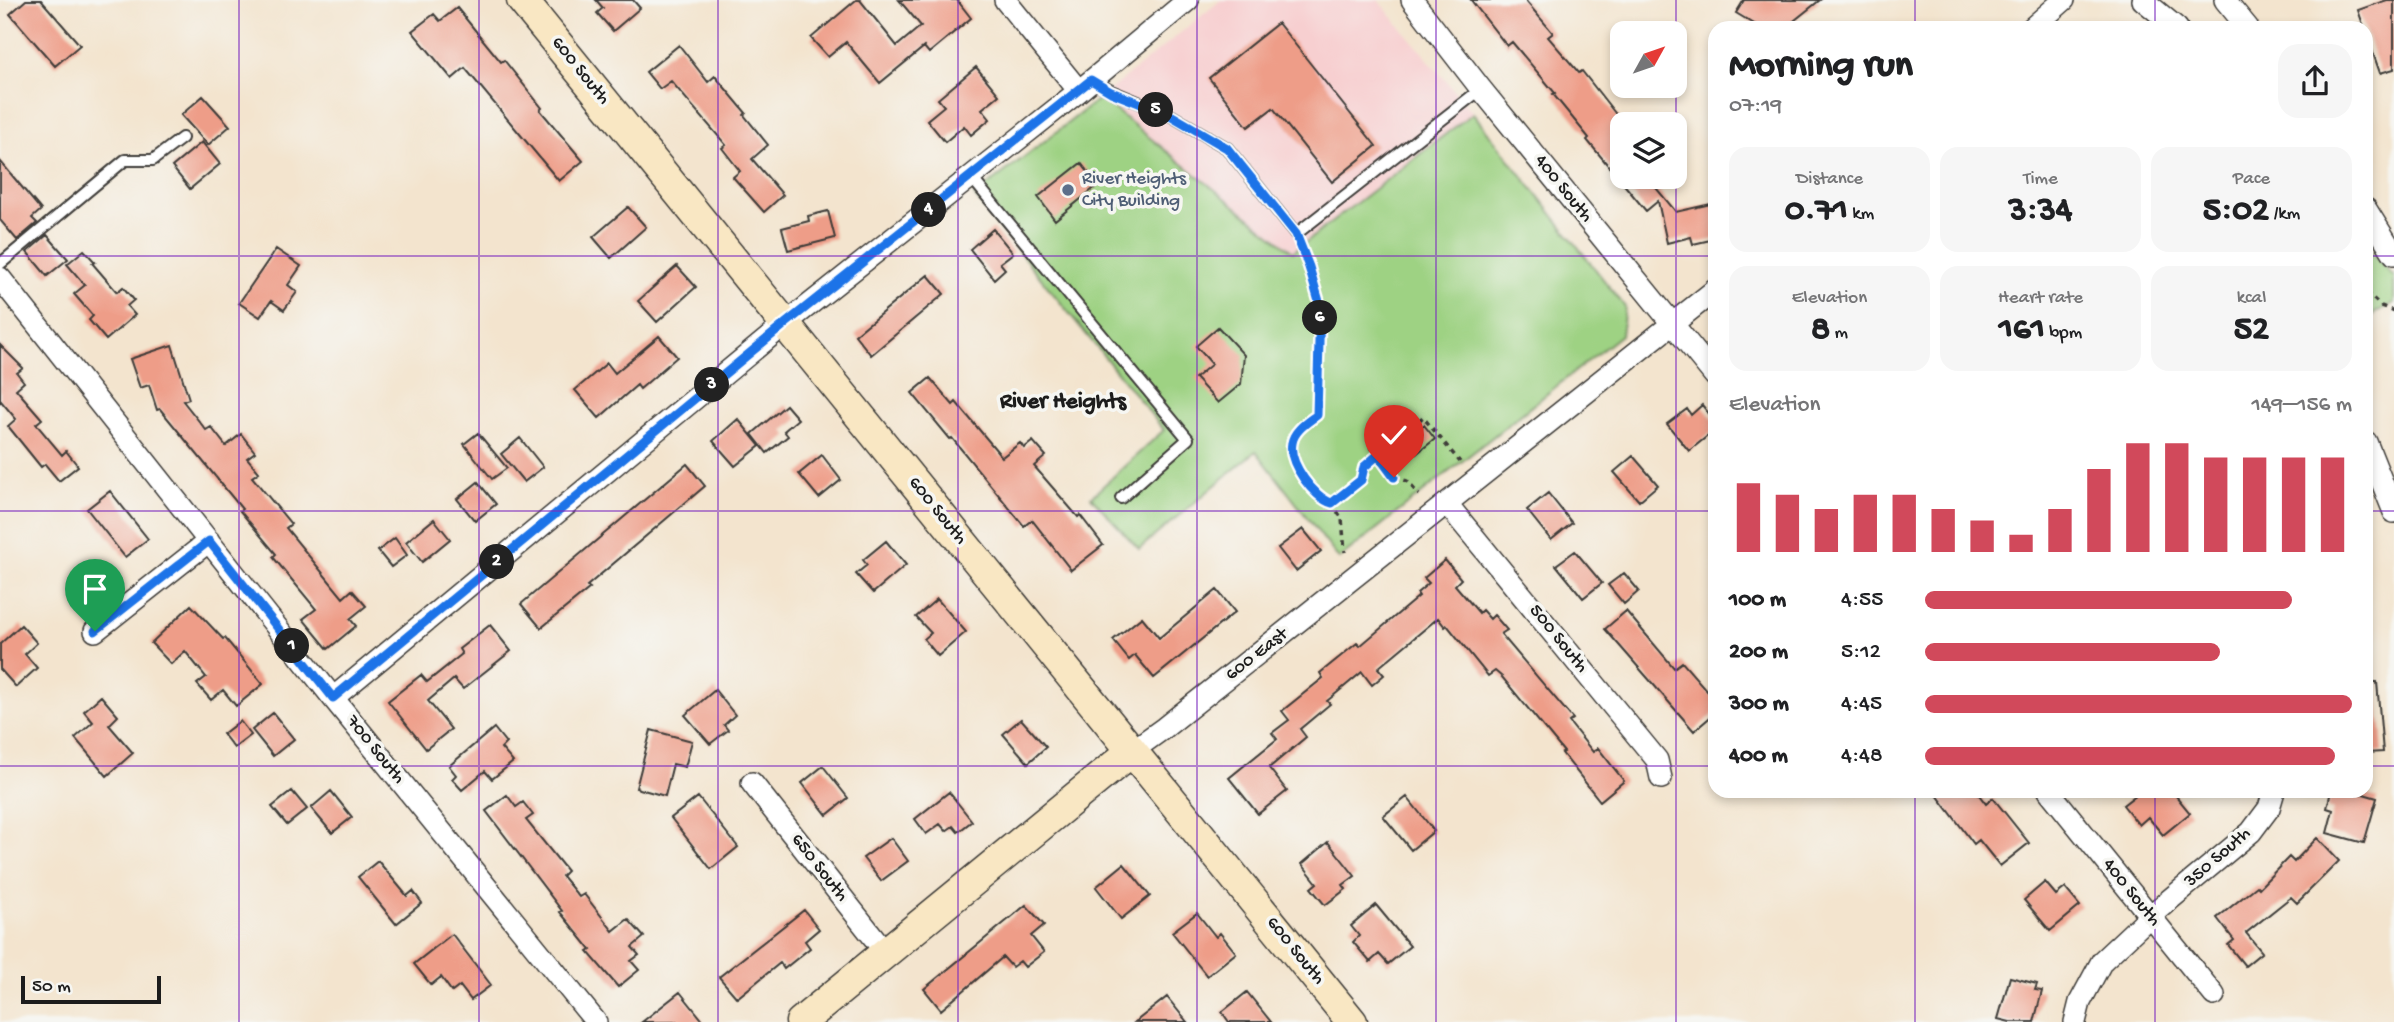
<!DOCTYPE html>
<meta charset="utf-8">
<style>
:root{--surface:#fff;--page:#f6f6f6;--text:#202124;--muted:#757577;--accent:#d1495b}
body{margin:0;font-family:"Gochi Hand",sans-serif;background:var(--page);color:var(--text);height:100vh;display:flex;flex-direction:column;font-size:26px;white-space:nowrap}
*{box-sizing:border-box;margin:0}
p{font-size:23px;color:var(--muted)}
.icon{flex:none;width:38px;height:38px;fill:none;stroke:currentColor;stroke-width:2;stroke-linecap:round;stroke-linejoin:round}
.map{position:relative;flex:1;overflow:hidden}
.drawer{position:absolute;left:1708px;top:21px;width:665px;height:777px;display:flex;flex-direction:column;background:var(--surface);border-radius:21px;box-shadow:0 4px 10px #0003}
.drawer>*{flex:none}
.needle{width:46px;rotate:50deg}
.fabs{position:absolute;left:1610px;top:21px;display:grid;gap:14px}
.fabs a{display:grid;place-items:center;width:77px;height:77px;border-radius:14px;background:var(--surface);box-shadow:0 4px 10px #0003;font-size:35px}
.scale{position:absolute;left:21px;bottom:18px;width:140px;box-sizing:border-box;padding-left:7px;border:4px solid #1c1c1c;border-top:0;font-size:19px;line-height:24px;white-space:nowrap;color:#1c1c1c;-webkit-text-stroke:5px #f6f6f2;paint-order:stroke}
.pin{position:absolute;display:grid;place-items:center;width:60px;height:60px;color:#fff;margin:-72px -30px;border-radius:50% 50% 50% 0;rotate:-45deg;box-shadow:0 0 7px #0007}
.pin .icon{rotate:45deg}
.km{position:absolute;width:35px;height:35px;margin:-18px;border-radius:50%;background:#222;color:#fff;font-size:19px;line-height:35px;text-align:center}
.round{display:grid;place-items:center;flex:none;width:74px;height:74px;border-radius:21px;background:var(--page)}
.overview{display:flex;align-items:center;justify-content:space-between;height:119px;padding:0 21px}
h1{font-size:38px;font-weight:800;line-height:52px}
.metrics{display:grid;grid-template-columns:repeat(3,1fr);gap:10px;height:119px;padding:7px 21px}
.metrics div{display:grid;align-content:center;border-radius:18px;background:var(--page);text-align:center}
.metrics b{font-size:35px;font-weight:800}
.metrics small{font-size:19px;font-weight:400}
.metrics p{font-size:19px}
.chart{height:196px;padding:14px 21px}
.chart p{display:flex;justify-content:space-between}
.chart svg{width:100%;height:126px;margin-top:7px;stroke:var(--accent);stroke-width:6}
ul{padding:0 21px;list-style:none;font-size:23px}
li{display:grid;grid-template-columns:112px 84px 1fr;align-items:center;height:52px}
li i{height:18px;border-radius:9px;background:var(--accent)}
.map>svg:first-child{display:block}
</style>
<div class="map">
<svg width="2394" height="1022" viewBox="0 0 2394 1022">
<rect width="100%" height="100%" fill="#f6f6f2"/>
<filter id="ink" filterUnits="userSpaceOnUse"><feTurbulence type="fractalNoise" baseFrequency=".0143" numOctaves="2"/><feDisplacementMap in="SourceGraphic" scale="14" xChannelSelector="R" yChannelSelector="G"/><feConvolveMatrix kernelMatrix="1 2 1 2 8 2 1 2 1" color-interpolation-filters="sRGB"/></filter>
<filter id="wash" filterUnits="userSpaceOnUse"><feTurbulence type="fractalNoise" baseFrequency=".00686" numOctaves="4" result="noise"/><feDisplacementMap in="SourceGraphic" scale="28" xChannelSelector="R" yChannelSelector="G"/><feGaussianBlur stdDeviation="1.57" result="paint"/><feColorMatrix in="noise" values="0 0 0 0 0 0 0 0 0 0 0 0 0 0 0 0 0 1.4 0 .05"/><feComposite in="paint" operator="in"/></filter>
<g filter="url(#wash)">
<rect width="100%" height="100%" fill="#f3e4ce"/>
<path fill="#f7cfd0" d="M1221,0h157l95,113 -180,139 -193,-154z"/>
<path fill="#9ed283" stroke="#5d7750" stroke-width="2" d="M1100,98l193,154 180,-139 152,194 -4,28 -282,224 -83,-108 -117,98 -48,-52 73,-67 -190,-234z
M2366,246l28,31v26l-28,15z"/>
<g id="blocks">
<path fill="#ee9d88" d="M26,0h15l39,45 -25,21 -45,-52z
M596,0h37l7,8 -27,23 -16,-18 6,-5z
M856,0h4l37,46 24,-20 -22,-26h58l14,18 -42,35 -5,-6 -44,36 -34,-41 -18,15 -17,-19z
M1471,0h54l28,33 -5,4 31,36 3,-2 40,51v55h25l29,35 39,-9v36l-22,5 -2,-7 -24,6 -9,-42 -12,10 -59,-71 2,-2 -36,-44 2,-1 -43,-51 -5,4z
M1744,0h76l-35,28h-24l-25,-15z
M2387,0h7v69l-14,4 -22,-63z
M457,8l44,54 3,-2 38,48 -2,2 43,51 -24,20 -94,-113 -13,11 -40,-48 22,-17 6,7z
M1278,23l98,123 -44,36 -59,-74 -25,19 -39,-49z
M679,45l29,37 7,-6 31,37 -2,2 24,30 -16,14 31,36 -19,17 -31,-35 7,-6 -18,-23 4,-3 -55,-64 -11,8 -14,-17z
M976,67l23,28 -17,14 8,10 -19,16 -7,-9 -19,16 -18,-22 17,-14 -6,-7z
M203,96l27,30 -22,19 -27,-30z
M202,142l18,22 -30,25 -18,-22z
M0,161l41,49 -9,8 5,5 -20,17 -17,-20z
M1081,163l17,22 -43,35 -17,-23z
M628,207l18,20 -35,31 -18,-21z
M828,211l7,27 -47,12 -6,-22 27,-7 -1,-5z
M993,229l20,24 -13,10 5,6 -11,10 -24,-30z
M47,235l21,24 -21,17 -20,-24z
M276,249l25,17 -13,19 9,7 -13,18 -13,-9 -11,16 -21,-14z
M84,250l11,12 -3,1 25,29 6,-5 11,13 -7,6 8,9 -29,25 -17,-20 4,-4 -19,-22 11,-9 -18,-21z
M677,266l19,21 -39,35 -19,-21z
M928,275l16,19 -73,61 -16,-20z
M1218,327l26,28 -3,29 -23,19 -23,-25 17,-14 -16,-18z
M659,336l18,21 -37,32 -3,-4 -38,33 -24,-28 32,-27 8,10z
M0,345l23,23 -6,5 7,9 -8,7 26,30 -6,5 26,31 4,-4 12,15 -19,15 -14,-17 -4,3 -33,-41 8,-7 -15,-18 -1,1z
M172,345l17,54 -6,2 23,29 5,-3 15,19 15,-12 14,18 -8,6 12,14 -7,5 39,47 -5,4 57,70 9,-8 14,16 -16,13 6,7 -28,23 -25,-30 13,-10 -43,-52 3,-3 -36,-43 2,-2 -82,-100 -3,1 -8,-25 -9,3 -10,-29z
M930,378l23,27 3,-3 46,55 18,-14 4,5 9,-7 13,15 -12,10 44,51 2,-2 23,30 -32,25 -39,-50 -8,6 -72,-88 -2,1 -38,-46z
M786,405l12,14 -14,12 4,5 -21,17 -15,-19z
M1702,405l13,16v9l-26,21 -22,-27 20,-15 4,6z
M738,419l22,27 -25,20 -22,-25z
M1424,425l11,14 -19,15 -11,-13z
M478,433l29,35 -15,11 -28,-35z
M520,438l23,29 -19,15 -23,-28z
M822,455l19,25 -22,18 -20,-24z
M1633,456l25,29 -19,16 -25,-29z
M687,464l18,22 -118,100 3,2 -49,40 -20,-24z
M478,482l18,22 -21,17 -18,-22z
M110,491l38,48 -23,18 -38,-48z
M1548,493l24,30 -21,17 -24,-30z
M434,519l16,20 -28,23 -16,-20z
M1303,529l18,22 -25,20 -18,-23z
M395,538l12,17 -16,12 -13,-16z
M886,541l20,24 -33,28 -17,-19 11,-9 -4,-5z
M1575,551l27,32 -19,15 -27,-33z
M1445,560l16,19 -6,6 24,28 3,-3 8,9 4,-4 13,15 -6,4 72,85 -4,3 24,30 5,-4 26,33 -24,20 -38,-48 2,-1 -62,-75 -7,-6 -7,5 -41,-51 -2,2 -7,-9 -60,50 6,7 -12,10 -10,-13 -35,29 3,3 -30,25 6,8 -37,31 18,23 -29,23 -29,-36 48,-39 -5,-6 17,-13 -7,-9 41,-33 -3,-5 37,-30 3,3 59,-50 -2,-3 12,-10 -5,-5z
M1624,573l15,18 -15,13 -16,-19z
M1217,590l18,22 -81,66 -19,-23 -6,5 -16,-20 29,-23 17,21z
M937,599l29,33 -28,24 -14,-17 7,-6 -15,-16z
M191,605l32,34 2,-1 38,46 -27,22 -13,-16 -12,10 -14,-16 9,-7 -21,-26 -14,13 -20,-21z
M1626,611l48,57 8,-6 33,38v13l-21,18 -89,-102z
M21,625l16,18 -12,11 12,14 -21,19 -16,-18v-25z
M490,625l21,26 -48,38 -9,-10 -26,22 23,28 -25,20 -38,-48 33,-26 6,7 35,-28 -3,-5z
M2366,682h11l6,70 -17,1z
M715,690l20,25 -11,10 4,5 -18,14 -25,-29z
M101,696l17,20 -9,9 24,28 -26,23 -32,-38 18,-16 -9,-11z
M273,713l21,26 -21,17 -21,-26z
M1021,719l25,28 -18,16 -25,-29z
M240,721l11,14 -17,13 -11,-14z
M494,728l12,15 -5,5 12,14 -21,17 -7,-8 -23,19 -10,-11 4,-4 -7,-9z
M651,730l41,11 -7,26 -12,-3 -8,32 -29,-8z
M823,766l25,32 -21,17 -25,-32z
M292,791l15,18 -20,16 -15,-18z
M331,791l21,26 -20,16 -21,-25z
M1934,791h42l10,13 7,-6 36,45 -29,23 -21,-26 -5,4z
M2141,791h31l18,22 -27,22 -15,-18 -9,8 -16,-20z
M2331,791h22l24,7 -13,45 -37,-10 6,-23 -6,-2z
M949,792l23,29 -14,11 -5,-6 -7,5 -6,-7 -14,10 -11,-15z
M507,795l9,12 7,-5 10,13 -7,5 41,51 -5,5 17,21 5,-3 29,37 15,-12 16,18 -12,10 7,8 -8,6 8,9 -21,17 -30,-35 3,-2 -31,-38 2,-1 -76,-100z
M698,797l40,50 -27,22 -40,-51z
M1407,797l27,34 -23,19 -28,-34z
M891,838l17,23 -27,20 -18,-23z
M2317,838l22,23 -42,42 -6,-6 -45,36 16,19 -17,14 -17,-21 6,-5 -17,-22 40,-32 2,2 30,-31 5,5z
M1328,842l27,34 -12,9 3,4 -21,16 -14,-17 6,-5 -15,-19z
M378,861l29,35 6,-5 9,12 -26,21 -38,-47z
M1124,864l26,32 -29,23 -25,-32z
M2045,882l11,13 9,-7 15,18 -30,25 -26,-31z
M1026,905l18,20 -13,11 13,16 -19,15 -5,-6 -8,6 -9,-10 -62,53 -17,-21z
M1376,905l34,41 -22,18 -9,-10 -9,8 -17,-20 6,-6 -8,-10z
M804,910l15,19 -14,12 5,7 -26,21 -4,-6 -43,35 -18,-21z
M1197,913l19,24 4,-4 16,20 -29,23 -35,-44z
M452,934l39,51 -20,15 -11,-14 -8,6 -11,-15 -10,8 -17,-21z
M2010,977l27,7 -2,6 7,1 -8,31h-24l-12,-3z
M680,992l24,30h-62z
M1247,992l24,30h-42l-7,-10z
M1167,997l20,25h-52z"/>
</g>
</g>
<g filter="url(#ink)">
<use href="#blocks" fill-opacity="0" stroke="#3c3a37" stroke-width="2"/>
<g fill="none" stroke-linecap="round" stroke-linejoin="round">
<defs>
<path id="lane" d="M1091,80l20,11 61,25 55,32 69,86 185,-145
M971,177l217,262 -67,59
M0,264l125,-104h28l29,-22"/>
<path id="street" d="M1005,0l74,91
M1412,0l69,89 234,287
M2143,0l34,28
M2225,0l23,28
M2032,28l32,-28
M2366,209l28,45
M0,278l333,420 263,324
M2366,442l28,70
M1447,504l210,256 4,18
M95,631l114,-90
M333,698l452,-374 294,-233 109,-91
M1132,751l32,-23 551,-438
M752,783l134,170
M2049,791l165,204
M2075,1022l5,-20 22,-41 48,-45 101,-84 18,-24 5,-17"/>
<path id="secondary" d="M522,0l830,1022
M801,1022l331,-271"/>
</defs>
<use href="#lane" stroke="#3c3a37" stroke-width="14"/>
<use href="#street" stroke="#3c3a37" stroke-width="24"/>
<use href="#secondary" stroke="#3c3a37" stroke-width="33"/>
<path stroke="#3c3a37" stroke-width="3.5" stroke-dasharray="5 5" stroke-linecap="butt" d="M1300,245l20,60 -3,110c-9,8 -23,15 -25,28 -4,20 22,55 40,60l29,-23 3,-13 59,-50 37,45
M2366,292l15,14 13,5
M1370,446l24,31 13,4 12,14
M1332,503l10,16 3,33"/>
<use href="#lane" stroke="#fff" stroke-width="10"/>
<use href="#street" stroke="#fff" stroke-width="21"/>
<use href="#secondary" stroke="#f9e7c3" stroke-width="30"/>
</g>
</g>
<g fill="none" stroke-linecap="round" stroke-linejoin="round" filter="url(#ink)">
<defs>
<path id="route" d="M95,631l114,-90 124,157 452,-374 306,-244 20,12 61,24 55,32 69,86 13,33 11,38 -3,110c-9,7 -23,15 -25,28 -4,20 22,55 40,60l29,-23 3,-13 14,-12 16,22"/>
</defs>
<use href="#route" stroke="#fff" stroke-width="14"/>
<use href="#route" stroke="#1a73e8" stroke-width="9"/>
</g>
<path fill="none" stroke="#7b2cbf" stroke-width="2" stroke-opacity="0.55" d="M239,0v1022M479,0v1022M718,0v1022M958,0v1022M1197,0v1022M1436,0v1022M1676,0v1022M1915,0v28M2155,0v28M0,256h1715M2366,256h28M0,511h1715M2366,511h28M0,766h1715M2366,766h28M1915,791v231M2155,791v231"/>
<circle fill="#5c6f8a" stroke="#f6f6f2" stroke-width="2.5" cx="1068" cy="190" r="7"/>
<g text-anchor="middle" dominant-baseline="central" stroke-width="7" stroke-linejoin="round" paint-order="stroke">
<g font-size="19" fill="#1c1c1c" stroke="#f6f6f2">
<text transform="translate(580 71) rotate(51)">600 South</text>
<text transform="translate(1563 189) rotate(51)">400 South</text>
<text transform="translate(937 511) rotate(51)">600 South</text>
<text transform="translate(1558 639) rotate(51)">500 South</text>
<text transform="translate(1257 655) rotate(-38)">600 East</text>
<text transform="translate(375 750) rotate(51)">700 South</text>
<text transform="translate(2218 858) rotate(-41)">350 South</text>
<text transform="translate(819 868) rotate(52)">650 South</text>
<text transform="translate(2131 893) rotate(51)">400 South</text>
<text transform="translate(1295 951) rotate(51)">600 South</text>
</g>
<g font-size="19" fill="#4e5e75" stroke="#f6f6f2" text-anchor="start">
<text x="1082" y="179">River Heights<tspan x="1082" dy="22">City Building</tspan></text>
</g>
<g font-size="23" font-weight="bold" fill="#1c1c1c" stroke="#f6f6f2">
<text x="1063" y="402">River Heights</text>
</g>
</g>
</svg>
<div class="fabs">
<a><svg class="needle" viewBox="-14 -14 28 28"><path d="M0-13l5 13h-10z" fill="#e53935"/><path d="M0 13l5-13h-10z" fill="#757577"/></svg></a>
<a><svg class="icon" aria-label="layers" viewBox="0 0 24 24"><path d="M12 4l9 5-9 5-9-5zM3 14l9 5 9-5"/></svg></a>
</div>
<div class="scale">50 m</div>
<div class="pin" style="left:95px;top:631px;background:#1e9e55"><svg class="icon" aria-label="arrive" viewBox="0 0 24 24"><path d="M6 21V4h12l-3 4 3 4H6"/></svg></div>
<div class="pin" style="left:1394px;top:477px;background:#d93025"><svg class="icon" aria-label="check" viewBox="0 0 24 24"><path d="M5 12l5 5 9-10"/></svg></div>
<b class="km" style="left:292px;top:646px">1</b>
<b class="km" style="left:497px;top:562px">2</b>
<b class="km" style="left:712px;top:385px">3</b>
<b class="km" style="left:929px;top:210px">4</b>
<b class="km" style="left:1156px;top:110px">5</b>
<b class="km" style="left:1320px;top:318px">6</b>
<section class="drawer">
<div class="overview"><div><h1>Morning run</h1><p>07:19</p></div><a class="round"><svg class="icon" aria-label="share" viewBox="0 0 24 24"><path d="M12 15V3M7 8l5-5 5 5M5 13v7h14v-7"/></svg></a></div>
<div class="metrics">
<div><p>Distance</p><b>0.71<small> km</small></b></div>
<div><p>Time</p><b>3:34</b></div>
<div><p>Pace</p><b>5:02<small> /km</small></b></div>
</div>
<div class="metrics">
<div><p>Elevation</p><b>8<small> m</small></b></div>
<div><p>Heart rate</p><b>161<small> bpm</small></b></div>
<div><p>kcal</p><b>52</b></div>
</div>
<div class="chart"><p><span>Elevation</span>149–156 m</p>
<svg viewBox="0 0 160 44" preserveAspectRatio="none"><path d="M5 44V20M15 44V24M25 44V29M35 44V24M45 44V24M55 44V29M65 44V33M75 44V38M85 44V29M95 44V15M105 44V6M115 44V6M125 44V11M135 44V11M145 44V11M155 44V11"/></svg>
</div>
<ul>
<li><b>100 m</b>4:55<i style="width:86%"></i></li>
<li><b>200 m</b>5:12<i style="width:69%"></i></li>
<li><b>300 m</b>4:45<i style="width:100%"></i></li>
<li><b>400 m</b>4:48<i style="width:96%"></i></li>
</ul>
</section>
</div>
